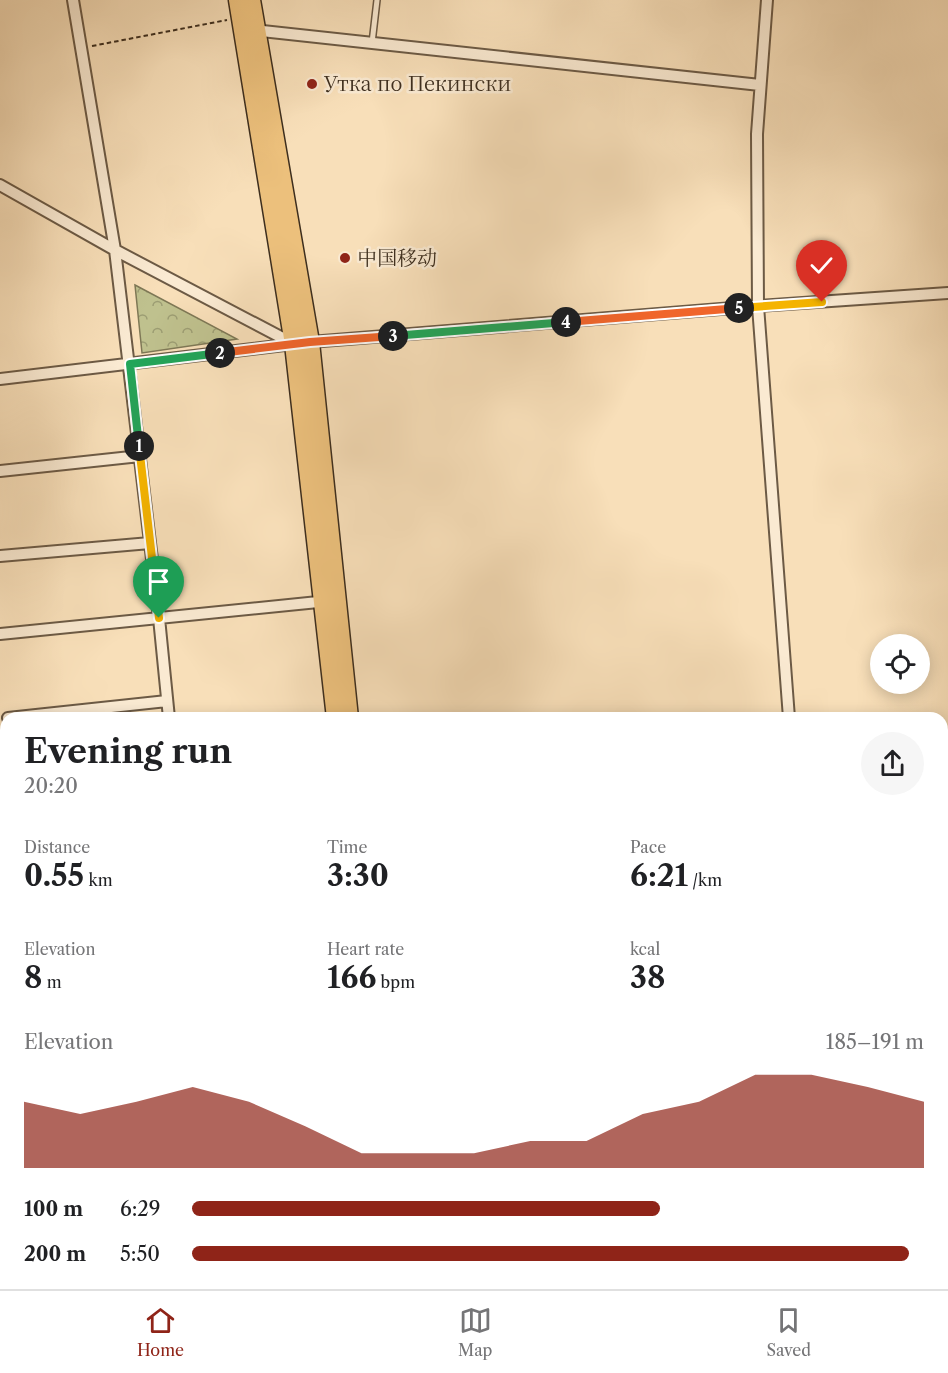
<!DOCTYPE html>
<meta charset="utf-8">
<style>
:root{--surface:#fff;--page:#f6f6f6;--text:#202124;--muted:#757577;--line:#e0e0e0;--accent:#8f2418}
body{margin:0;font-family:"Libre Caslon Text","Noto Serif SC",serif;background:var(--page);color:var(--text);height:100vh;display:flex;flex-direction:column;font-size:22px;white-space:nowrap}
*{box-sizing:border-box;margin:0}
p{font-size:20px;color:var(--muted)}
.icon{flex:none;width:33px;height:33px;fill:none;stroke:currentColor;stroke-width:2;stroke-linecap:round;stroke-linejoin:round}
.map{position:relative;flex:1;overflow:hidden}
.panel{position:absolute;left:0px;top:712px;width:948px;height:578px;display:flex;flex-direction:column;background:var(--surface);border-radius:18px 18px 0 0;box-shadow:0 3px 15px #0003}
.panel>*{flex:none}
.fabs{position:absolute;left:870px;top:634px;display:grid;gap:12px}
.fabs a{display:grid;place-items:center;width:60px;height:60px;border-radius:50%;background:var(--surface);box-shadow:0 3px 15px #0003;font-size:30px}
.pin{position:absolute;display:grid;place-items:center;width:51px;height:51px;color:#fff;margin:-62px -26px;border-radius:50% 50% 50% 0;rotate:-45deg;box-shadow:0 0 6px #0007}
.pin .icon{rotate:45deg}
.km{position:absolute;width:30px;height:30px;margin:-15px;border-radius:50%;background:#222;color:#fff;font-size:16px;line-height:30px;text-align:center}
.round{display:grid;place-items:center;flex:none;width:63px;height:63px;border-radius:32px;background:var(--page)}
.summary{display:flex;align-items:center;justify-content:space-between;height:102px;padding:0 24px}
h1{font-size:33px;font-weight:700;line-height:45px}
.metrics{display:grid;grid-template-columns:repeat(3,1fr);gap:9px;height:102px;padding:6px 24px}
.metrics div{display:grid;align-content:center}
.metrics b{font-size:30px;font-weight:700}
.metrics small{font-size:16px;font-weight:400}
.metrics p{font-size:16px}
.chart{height:168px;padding:12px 24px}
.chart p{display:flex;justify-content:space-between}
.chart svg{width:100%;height:108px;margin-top:6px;fill:var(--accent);opacity:.7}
ul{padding:0 24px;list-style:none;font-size:20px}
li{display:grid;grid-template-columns:96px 72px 1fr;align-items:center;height:45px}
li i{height:15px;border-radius:8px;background:var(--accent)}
.menu{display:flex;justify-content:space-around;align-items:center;height:84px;border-top:2px solid var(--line);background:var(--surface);font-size:16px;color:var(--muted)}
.menu a{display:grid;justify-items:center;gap:3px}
.menu .active{color:var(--accent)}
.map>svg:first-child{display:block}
</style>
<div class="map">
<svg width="948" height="1289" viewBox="0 0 948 1289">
<defs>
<pattern id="park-crowns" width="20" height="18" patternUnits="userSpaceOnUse" patternTransform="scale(1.5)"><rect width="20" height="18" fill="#bfc18e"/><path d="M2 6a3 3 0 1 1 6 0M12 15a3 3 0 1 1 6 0" fill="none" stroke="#9c9d73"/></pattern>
</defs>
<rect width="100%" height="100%" fill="#f8dfb9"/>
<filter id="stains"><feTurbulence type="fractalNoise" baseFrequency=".00333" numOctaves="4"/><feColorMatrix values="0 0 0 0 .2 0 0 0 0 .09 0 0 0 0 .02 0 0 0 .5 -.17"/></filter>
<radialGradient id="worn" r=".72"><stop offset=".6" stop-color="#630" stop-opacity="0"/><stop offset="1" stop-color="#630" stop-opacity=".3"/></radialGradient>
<path fill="url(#park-crowns)" stroke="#7e7856" stroke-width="1.5" d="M135,285l102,54 -95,14z
M248,1284h136l1,5h-137z
M455,1284h207v5h-206z"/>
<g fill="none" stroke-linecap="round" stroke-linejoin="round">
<defs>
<path id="service" d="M372,43l5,-43
M0,1239h6
M822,1284l1,5
M89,1289v-5"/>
<path id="minor" d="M73,0l42,250 44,368 10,100
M767,0l-10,134 1,172 31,412
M253,30l507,55
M0,185l115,65 179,94
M0,379l310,-37 448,-36 190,-13
M0,471l140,-15
M0,556l150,-13
M0,634l328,-33
M8,718l159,-17
M942,949h6
M240,1284v5
M672,1284v5"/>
<path id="tertiary" d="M0,771l6,5
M942,788h6"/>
<path id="trunk" d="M238,0l56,344 42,374
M251,0l59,342 39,376
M410,1284v5
M430,1284v5"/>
</defs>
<use href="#service" stroke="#6c5a45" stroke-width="8"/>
<use href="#minor" stroke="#6c5a45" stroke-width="14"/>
<use href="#tertiary" stroke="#6c5a45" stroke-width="16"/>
<use href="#trunk" stroke="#3d2e1e" stroke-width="21"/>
<path stroke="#3d2e1e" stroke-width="2" stroke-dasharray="4.5 3" stroke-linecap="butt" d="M92,46l135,-26
M355,1284v5
M499,1284l1,5
M583,1289v-5"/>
<use href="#service" stroke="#faead2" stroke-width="5"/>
<use href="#minor" stroke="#faead2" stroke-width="10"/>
<use href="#tertiary" stroke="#faead2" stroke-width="14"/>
<use href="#trunk" stroke="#ecc07c" stroke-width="18"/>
</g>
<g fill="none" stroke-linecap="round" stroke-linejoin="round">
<defs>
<path id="split-1" d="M139,446l20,172"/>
<path id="split-2" d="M139,446l-9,-82 90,-11"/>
<path id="split-3" d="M220,353l90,-11 83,-6"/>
<path id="split-4" d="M393,336l173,-14"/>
<path id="split-5" d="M566,322l173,-14"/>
<path id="split-6" d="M739,308l83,-6"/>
</defs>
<use href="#split-1" stroke="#fff" stroke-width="12"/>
<use href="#split-2" stroke="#fff" stroke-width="12"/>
<use href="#split-3" stroke="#fff" stroke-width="12"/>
<use href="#split-4" stroke="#fff" stroke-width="12"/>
<use href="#split-5" stroke="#fff" stroke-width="12"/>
<use href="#split-6" stroke="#fff" stroke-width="12"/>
<use href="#split-1" stroke="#f5b400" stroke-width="8"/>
<use href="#split-2" stroke="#22a559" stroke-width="8"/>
<use href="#split-3" stroke="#f0652b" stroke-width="8"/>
<use href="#split-4" stroke="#22a559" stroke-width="8"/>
<use href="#split-5" stroke="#f0652b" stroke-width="8"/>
<use href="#split-6" stroke="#f5b400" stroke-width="8"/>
</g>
<g fill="#8f2418" stroke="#faead2" stroke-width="2">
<circle cx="312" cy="84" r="6"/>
<circle cx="345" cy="258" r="6"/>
</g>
<g text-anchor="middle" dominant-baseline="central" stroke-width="5" stroke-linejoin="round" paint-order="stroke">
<g font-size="20" fill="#3d2e1e" stroke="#faead2" text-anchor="start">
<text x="324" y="84">Утка по Пекински</text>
<text x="357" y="258">中国移动</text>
</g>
</g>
<rect width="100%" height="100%" filter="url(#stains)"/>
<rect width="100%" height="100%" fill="url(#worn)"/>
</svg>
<div class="fabs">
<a><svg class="icon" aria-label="locate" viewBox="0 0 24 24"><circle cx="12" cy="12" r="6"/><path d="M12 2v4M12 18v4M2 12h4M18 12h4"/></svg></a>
</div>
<div class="pin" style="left:159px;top:618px;background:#1e9e55"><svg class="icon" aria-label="arrive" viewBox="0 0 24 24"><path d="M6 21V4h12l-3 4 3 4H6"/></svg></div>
<div class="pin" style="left:822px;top:302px;background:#d93025"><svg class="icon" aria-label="check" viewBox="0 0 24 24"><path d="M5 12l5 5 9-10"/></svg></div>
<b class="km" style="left:139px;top:446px">1</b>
<b class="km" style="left:220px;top:353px">2</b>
<b class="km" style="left:393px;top:336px">3</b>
<b class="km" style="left:566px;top:322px">4</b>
<b class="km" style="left:739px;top:308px">5</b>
<section class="panel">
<div class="summary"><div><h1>Evening run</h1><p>20:20</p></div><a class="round"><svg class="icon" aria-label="share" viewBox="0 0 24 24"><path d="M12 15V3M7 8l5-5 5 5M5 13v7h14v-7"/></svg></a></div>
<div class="metrics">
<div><p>Distance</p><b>0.55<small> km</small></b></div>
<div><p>Time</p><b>3:30</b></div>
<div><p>Pace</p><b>6:21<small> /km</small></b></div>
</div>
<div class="metrics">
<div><p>Elevation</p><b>8<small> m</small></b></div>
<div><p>Heart rate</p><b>166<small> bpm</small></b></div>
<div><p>kcal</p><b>38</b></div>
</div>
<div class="chart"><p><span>Elevation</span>185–191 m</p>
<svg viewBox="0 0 160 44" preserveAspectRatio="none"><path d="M0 44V17L10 22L20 17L30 11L40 17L50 27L60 38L70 38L80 38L90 33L100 33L110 22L120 17L130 6L140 6L150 11L160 17V44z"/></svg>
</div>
<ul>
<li><b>100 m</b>6:29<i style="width:64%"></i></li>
<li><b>200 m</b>5:50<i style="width:98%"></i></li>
</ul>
</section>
</div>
<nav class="menu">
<a class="active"><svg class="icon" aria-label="home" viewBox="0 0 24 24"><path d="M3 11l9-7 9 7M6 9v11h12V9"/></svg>Home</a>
<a><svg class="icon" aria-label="map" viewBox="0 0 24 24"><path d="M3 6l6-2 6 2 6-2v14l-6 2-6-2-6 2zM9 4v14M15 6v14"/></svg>Map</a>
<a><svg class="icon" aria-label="saved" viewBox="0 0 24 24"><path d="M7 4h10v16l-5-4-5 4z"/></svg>Saved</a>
</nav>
